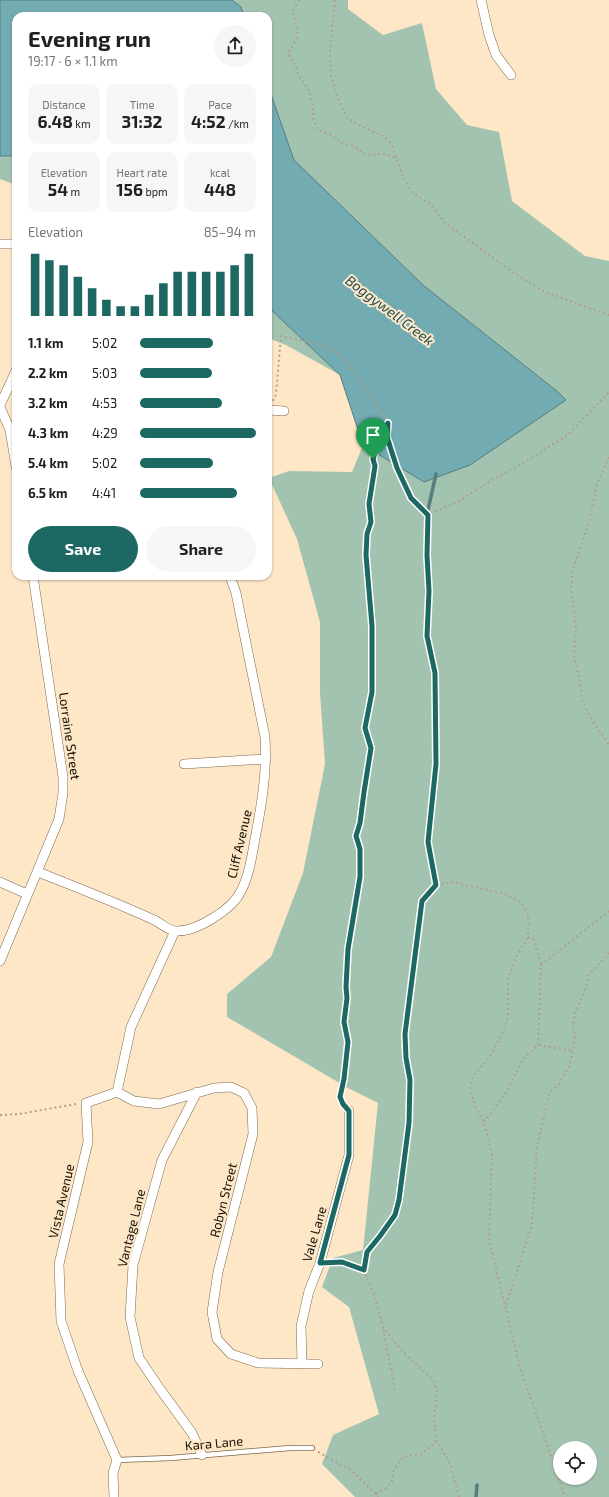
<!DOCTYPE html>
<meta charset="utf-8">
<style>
:root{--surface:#fff;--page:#f6f6f6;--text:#202124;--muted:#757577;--accent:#1d6862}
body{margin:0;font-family:"Exo 2",sans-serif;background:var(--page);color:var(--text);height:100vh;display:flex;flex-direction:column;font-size:15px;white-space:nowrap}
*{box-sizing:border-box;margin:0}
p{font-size:13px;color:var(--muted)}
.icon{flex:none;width:22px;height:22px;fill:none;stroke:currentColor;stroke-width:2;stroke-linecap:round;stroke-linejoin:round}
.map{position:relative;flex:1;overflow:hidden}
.side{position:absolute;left:12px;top:12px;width:260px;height:568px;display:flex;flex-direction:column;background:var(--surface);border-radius:12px;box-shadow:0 1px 3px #0004}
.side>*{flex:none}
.tools{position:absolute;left:553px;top:1441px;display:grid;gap:8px}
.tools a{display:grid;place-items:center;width:44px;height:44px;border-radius:50%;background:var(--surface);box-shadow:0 1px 3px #0004;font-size:20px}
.pin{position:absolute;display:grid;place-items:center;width:34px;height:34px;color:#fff;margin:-41px -17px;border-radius:50% 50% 50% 0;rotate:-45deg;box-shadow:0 0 4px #0007}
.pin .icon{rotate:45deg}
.round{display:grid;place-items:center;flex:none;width:42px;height:42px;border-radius:21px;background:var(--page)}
.head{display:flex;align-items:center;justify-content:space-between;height:68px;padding:0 16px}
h1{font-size:22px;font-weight:700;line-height:30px}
.figures{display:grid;grid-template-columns:repeat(3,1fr);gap:6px;height:68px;padding:4px 16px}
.figures div{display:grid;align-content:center;border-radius:10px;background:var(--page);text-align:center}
.figures b{font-size:17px;font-weight:700}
.figures small{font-size:11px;font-weight:400}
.figures p{font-size:11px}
.chart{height:112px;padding:8px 16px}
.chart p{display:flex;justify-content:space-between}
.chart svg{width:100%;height:72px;margin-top:4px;stroke:var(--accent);stroke-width:6}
.action{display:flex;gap:8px;margin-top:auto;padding:8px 16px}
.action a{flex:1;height:46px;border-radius:24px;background:var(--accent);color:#fff;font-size:16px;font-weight:700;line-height:46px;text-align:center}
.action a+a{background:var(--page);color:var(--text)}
ul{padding:0 16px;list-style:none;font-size:13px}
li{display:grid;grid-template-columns:64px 48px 1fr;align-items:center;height:30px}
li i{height:10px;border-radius:5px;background:var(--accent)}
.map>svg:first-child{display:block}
</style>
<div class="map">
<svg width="609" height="1497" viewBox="0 0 609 1497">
<rect width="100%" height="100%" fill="#fee7c7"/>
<path fill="#a3c3b1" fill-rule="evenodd" d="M96,0h252v9l35,26 39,-12 14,66 31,36 32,7 13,69 73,55 24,5v1236h-254l-33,-33 11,-29 46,-21 -30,-107 -27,-20 11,-29 30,-8 15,-147 -30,-15 -121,-71v-23l44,-37 32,-84 22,-109 -5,-72v-70l-23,-83 -28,-61 20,-7 63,1 11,-27 -23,-70 -54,-30 -18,-7v-322h-152zM560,1448h30v30h-30z
M0,156h16v29l-16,-6z"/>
<path fill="#73abb2" stroke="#587d7e" d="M0,0h232l9,7 3,9h-228v140h-16z
M268,86l26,74 129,125 135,107 8,8 -96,65 -46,17 -61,-37 -23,-70 -72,-68z"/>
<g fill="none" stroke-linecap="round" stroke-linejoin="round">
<path stroke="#587d7e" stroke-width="3.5" d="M428,510l8,-36
M476,1497l1,-12"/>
<defs>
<path id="lane" d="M117,1460l54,-2 119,-10h22"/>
<path id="street" d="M481,0l8,35 7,20 15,20
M0,244h16
M0,405l16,-34
M0,407l10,23 6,37
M268,410l16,1
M184,764l82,-5
M38,872c38,15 77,30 114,47 8,3 16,12 24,12 20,1 57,-22 65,-40 8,-15 11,-35 14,-52 7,-36 12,-66 10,-102l-29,-144 -6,-17
M0,882l27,12
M0,961l59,-142 4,-26v-16l-30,-201
M117,1092l17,9 25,3 55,-16 17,-1 13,6 8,15 1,26 -35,138 -6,40 5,27 14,15 27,9 60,1
M197,1092l-35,68 -29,105 -3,52 9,41 21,31 32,44 10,22
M302,1363l-1,-37 8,-35 11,-28 29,-108v-44
M114,1497l-1,-24 4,-13 -39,-89 -17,-50 -2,-57 29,-122 -2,-39 31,-11 14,-65 44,-96"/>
</defs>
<use href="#lane" stroke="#7d694c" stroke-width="6"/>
<use href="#street" stroke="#7d694c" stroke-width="10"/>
<path stroke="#b2a087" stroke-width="2" stroke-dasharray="2 3" stroke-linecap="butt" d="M299,0l-7,12 6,18 -2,10 -8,14 8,12 2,9 11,15 4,17v11l5,12 13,5 11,8 12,3 12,9 19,-1 10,4
M335,0l-5,53 1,23 7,23 9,19 18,10 18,8 8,7 12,34 10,16 17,11 15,19 75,54 25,15 64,23
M273,401l3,-7 5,-58 41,9 16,8 8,8 42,62 -1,14 10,31 14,30 17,17
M609,457l-12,27 -8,39 -16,46 -2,18 5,38 -2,32 6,24 2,19 8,17 19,28
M435,885l-7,-42 8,-79 -1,-91 -8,-37 2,-45 -2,-36 1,-40 29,-13 37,-23 38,-21 37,-24 40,-42
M528,937l6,3 7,25
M539,1045l34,6
M342,1103l-2,-6 4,-18 4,-37 -4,-20 3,-24 1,-49 12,-72 -1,-28 -3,-13 4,-13 11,-75 -6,-20 7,-36v-65l-6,-72 1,-21 4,-13 -2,-17 6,-38 -2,-7 3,-10 12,-26
M0,1115l19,-1 57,-10
M484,1122l23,-31 16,-32 15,-14 3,-80 68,-54
M330,1262h12l22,8
M506,1305l26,-80 5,-78 12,-54 10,-9 10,-17 4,-16 2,-15 -2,-10 2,-13 11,-25 2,-12 21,-23
M383,1329l12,60
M318,1452l33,18 25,24 2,3
M376,1494l10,-6 6,-7 2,-11 7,-11 8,-4h11l17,-14
M459,1497l-8,-30 -4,-9 -10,-17 -3,-21 3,-30 -3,-9 -30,-28 -21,-25 -8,-31 -11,-27 3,-19 13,-15 15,-21 4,-15 10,-77 1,-43 -4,-22 -1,-24 17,-133 13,-16 18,-3 52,12 13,7 6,6 4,8 1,10 -2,14 -11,18 -8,23v38l-6,17 -14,24 -15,17 -3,12 6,20 8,14 8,32 -3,86 31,127 45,130"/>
<use href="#lane" stroke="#fff" stroke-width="4.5"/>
<use href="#street" stroke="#fff" stroke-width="9"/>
</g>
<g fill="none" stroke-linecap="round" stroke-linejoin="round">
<defs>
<path id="route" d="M388,423l-1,14 10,31 14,30 17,17 -1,40 2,36 -2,45 8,37 1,91 -8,78 8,43 -14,16 -17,133 1,24 4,22 -1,43 -10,77 -4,15 -15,21 -13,16 -3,18 -22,-8 -22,1 29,-108v-44l-6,-7 -3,-7 4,-18 4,-37 -4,-20 3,-24 -1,-11 2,-38 12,-72v-28l-4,-13 4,-13 4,-31 7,-44 -6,-20 7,-36v-66l-6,-71 1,-21 4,-12 -2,-18 6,-38 -2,-7 3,-10z"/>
</defs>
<use href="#route" stroke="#fff" stroke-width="8"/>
<use href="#route" stroke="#1d6862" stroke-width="5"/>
</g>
<g text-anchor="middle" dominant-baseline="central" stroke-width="4" stroke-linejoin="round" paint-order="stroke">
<g font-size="13" fill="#181106" stroke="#fee7c7">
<text transform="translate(70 736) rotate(82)">Lorraine Street</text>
<text transform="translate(239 844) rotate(-77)">Cliff Avenue</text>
<text transform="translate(223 1200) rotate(-76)">Robyn Street</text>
<text transform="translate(61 1201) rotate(-77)">Vista Avenue</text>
<text transform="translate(131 1228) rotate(-76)">Vantage Lane</text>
<text transform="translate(314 1234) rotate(-74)">Vale Lane</text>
<text transform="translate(214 1443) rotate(-5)">Kara Lane</text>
</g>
<g font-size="14" font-style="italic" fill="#16484e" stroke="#fee7c7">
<text transform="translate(390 310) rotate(37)">Boggywell Creek</text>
</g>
</g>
</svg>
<div class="tools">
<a><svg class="icon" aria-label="locate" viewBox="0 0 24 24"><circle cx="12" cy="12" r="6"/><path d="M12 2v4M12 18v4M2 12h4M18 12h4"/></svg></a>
</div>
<div class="pin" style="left:373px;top:459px;background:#1e9e55"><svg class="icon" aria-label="arrive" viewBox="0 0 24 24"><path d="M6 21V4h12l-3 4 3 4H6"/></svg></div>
<section class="side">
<div class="head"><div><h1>Evening run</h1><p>19:17 · 6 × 1.1 km</p></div><a class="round"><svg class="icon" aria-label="share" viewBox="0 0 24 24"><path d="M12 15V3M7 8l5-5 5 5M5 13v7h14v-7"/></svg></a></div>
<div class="figures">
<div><p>Distance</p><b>6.48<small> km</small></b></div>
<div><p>Time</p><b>31:32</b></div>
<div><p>Pace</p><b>4:52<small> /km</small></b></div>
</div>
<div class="figures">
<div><p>Elevation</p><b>54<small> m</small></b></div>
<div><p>Heart rate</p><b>156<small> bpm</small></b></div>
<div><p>kcal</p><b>448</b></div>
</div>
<div class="chart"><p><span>Elevation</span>85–94 m</p>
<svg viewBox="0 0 160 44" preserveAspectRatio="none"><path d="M5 44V6M15 44V10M25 44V13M35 44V20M45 44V27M55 44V34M65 44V38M75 44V38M85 44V31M95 44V24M105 44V17M115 44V17M125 44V17M135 44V17M145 44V13M155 44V6"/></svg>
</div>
<ul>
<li><b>1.1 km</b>5:02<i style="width:63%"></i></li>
<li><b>2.2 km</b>5:03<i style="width:62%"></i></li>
<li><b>3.2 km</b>4:53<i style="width:71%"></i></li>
<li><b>4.3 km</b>4:29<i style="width:100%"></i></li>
<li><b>5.4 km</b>5:02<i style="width:63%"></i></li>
<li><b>6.5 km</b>4:41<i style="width:84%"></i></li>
</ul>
<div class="action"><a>Save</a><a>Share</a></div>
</section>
</div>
